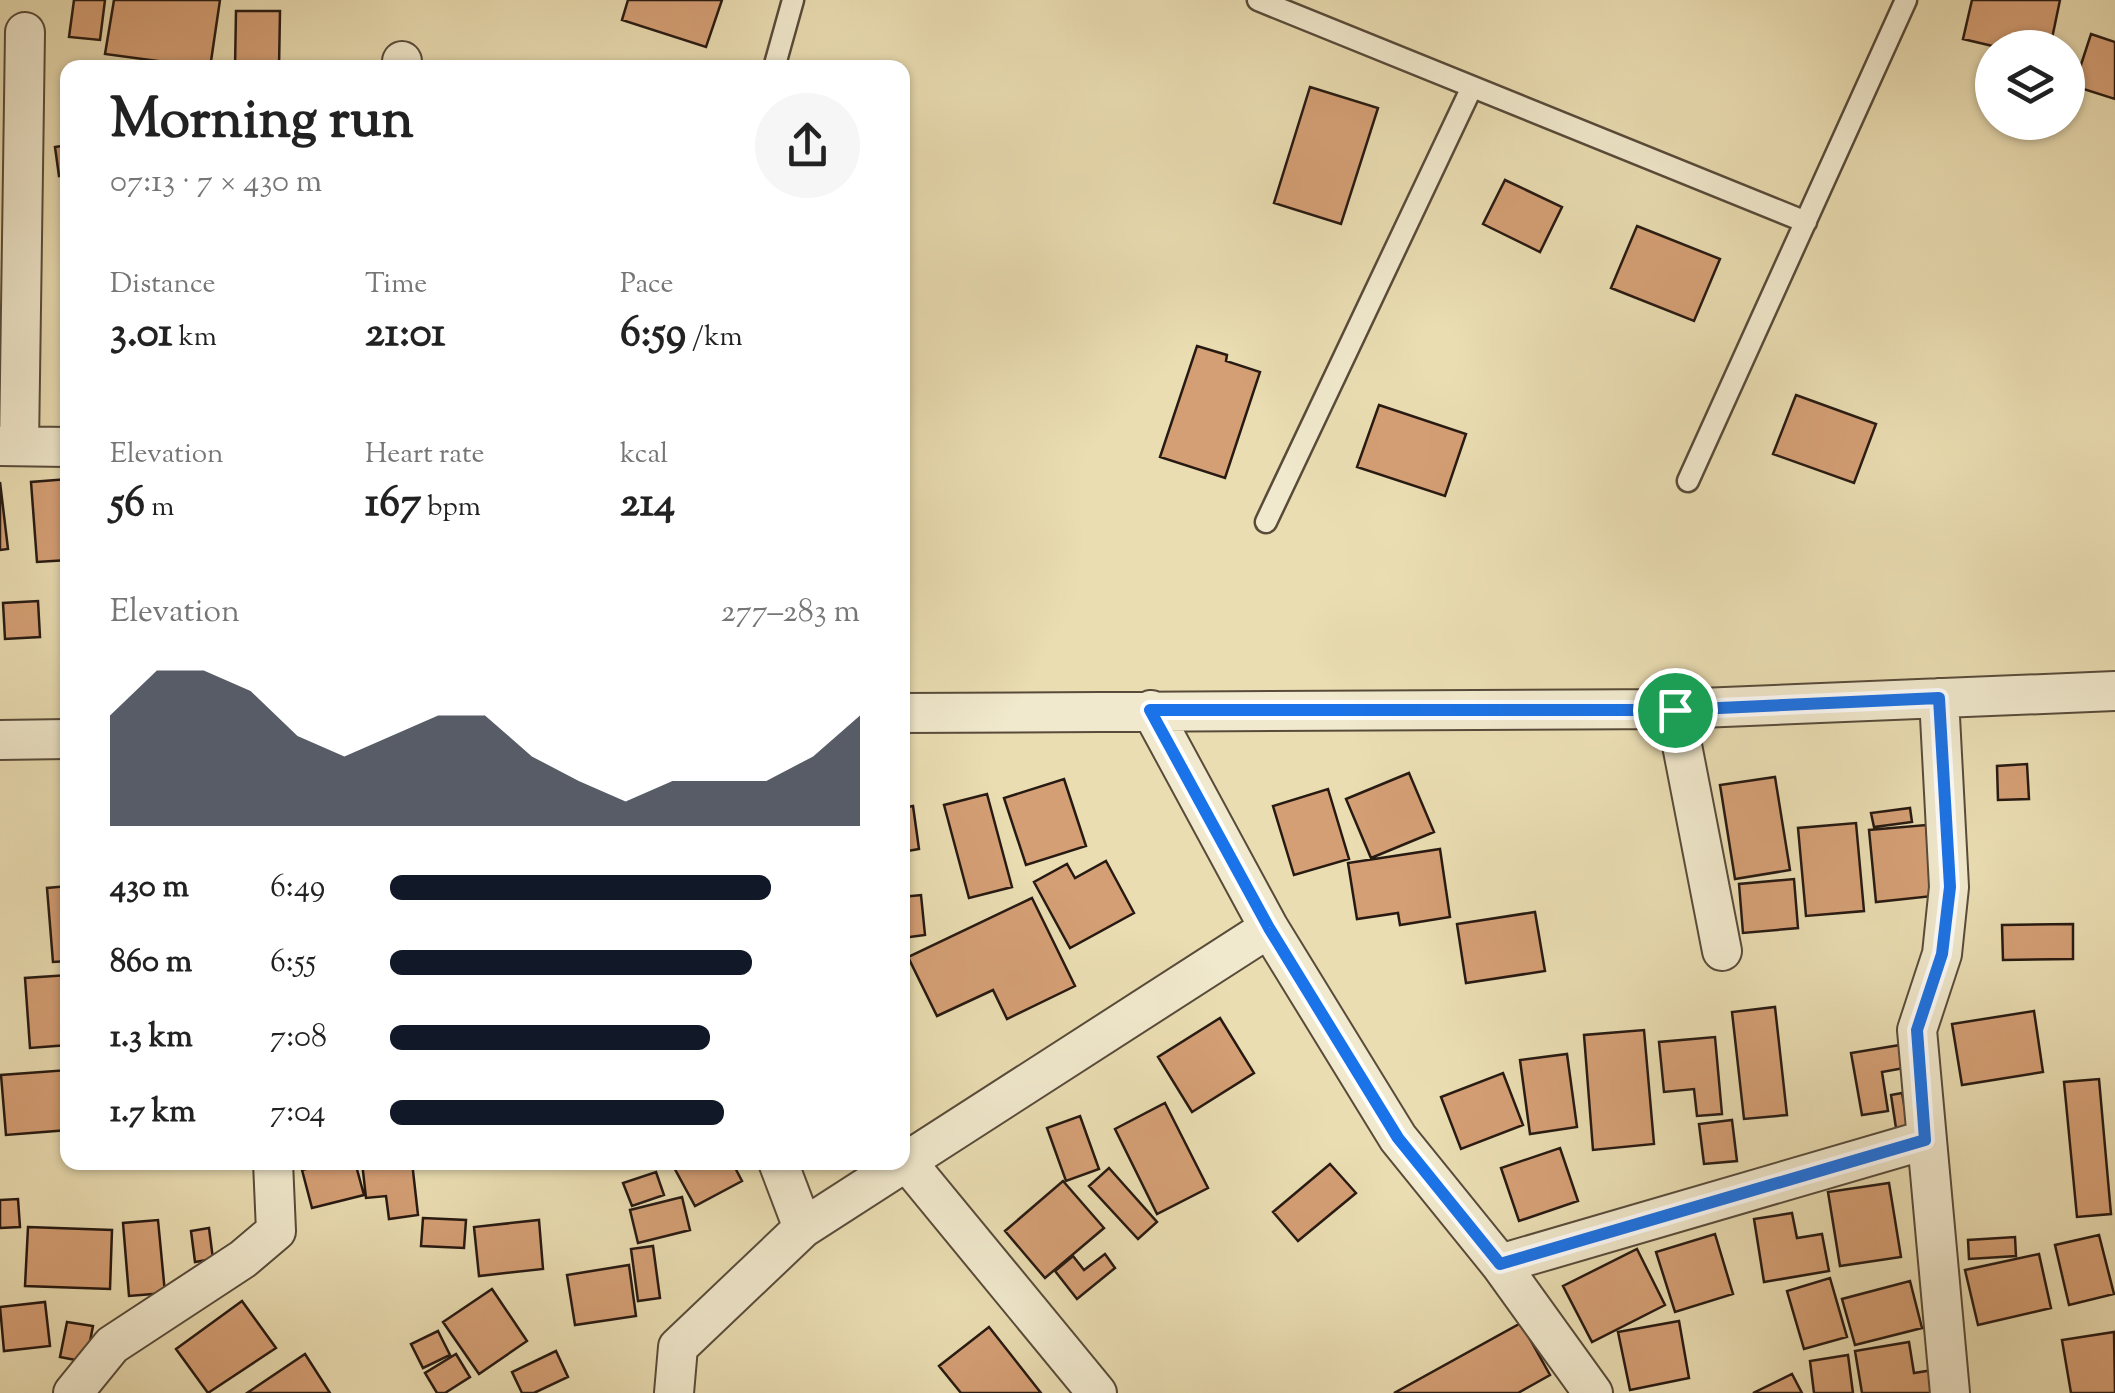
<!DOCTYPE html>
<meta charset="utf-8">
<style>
:root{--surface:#fff;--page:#f6f6f6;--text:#222;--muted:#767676;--accent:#111827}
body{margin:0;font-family:"Sorts Mill Goudy",serif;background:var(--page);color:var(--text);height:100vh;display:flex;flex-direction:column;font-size:38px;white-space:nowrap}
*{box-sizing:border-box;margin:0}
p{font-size:32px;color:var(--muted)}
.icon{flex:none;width:55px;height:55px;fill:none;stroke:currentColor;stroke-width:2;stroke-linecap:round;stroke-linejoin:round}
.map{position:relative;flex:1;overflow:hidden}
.panel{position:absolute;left:60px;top:60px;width:850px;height:1110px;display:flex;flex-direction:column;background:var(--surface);border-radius:20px;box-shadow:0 2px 8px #0004}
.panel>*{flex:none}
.buttons{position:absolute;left:1975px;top:30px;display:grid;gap:20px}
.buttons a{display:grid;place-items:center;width:110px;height:110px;border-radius:50%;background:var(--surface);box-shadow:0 2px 8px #0004;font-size:50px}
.pin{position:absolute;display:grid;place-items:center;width:85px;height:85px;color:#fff;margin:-42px;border:5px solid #fff;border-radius:50%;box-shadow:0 2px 10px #0007}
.round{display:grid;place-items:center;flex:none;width:105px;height:105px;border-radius:52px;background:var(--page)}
.head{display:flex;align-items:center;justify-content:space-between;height:170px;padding:0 50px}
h1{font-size:55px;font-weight:700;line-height:75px}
.metrics{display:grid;grid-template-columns:repeat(3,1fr);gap:15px;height:170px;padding:10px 50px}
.metrics div{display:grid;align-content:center}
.metrics b{font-size:42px;font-weight:700}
.metrics small{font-size:28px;font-weight:400}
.metrics p{font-size:28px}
.chart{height:280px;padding:20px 50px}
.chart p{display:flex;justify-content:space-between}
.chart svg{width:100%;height:180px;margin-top:10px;fill:var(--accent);opacity:.7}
ul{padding:0 50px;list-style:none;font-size:32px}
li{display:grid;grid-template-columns:160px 120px 1fr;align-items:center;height:75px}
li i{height:25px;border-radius:12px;background:var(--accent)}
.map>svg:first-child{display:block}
</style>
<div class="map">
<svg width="2115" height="1393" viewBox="0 0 2115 1393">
<rect width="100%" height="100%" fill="#eaddb2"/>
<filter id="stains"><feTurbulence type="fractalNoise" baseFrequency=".002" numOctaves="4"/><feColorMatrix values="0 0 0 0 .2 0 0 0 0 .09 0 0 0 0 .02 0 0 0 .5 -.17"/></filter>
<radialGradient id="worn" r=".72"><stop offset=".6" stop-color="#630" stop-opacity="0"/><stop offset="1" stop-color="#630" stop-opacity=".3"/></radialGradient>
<path fill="#d59f75" stroke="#271a12" stroke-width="2.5" d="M74,0h31l-5,40 -31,-3z
M114,0h106l-10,68 -105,-14z
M628,0h94l-16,47 -84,-27z
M1972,0h88l-10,48h-49l-38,-9z
M236,11h44l-1,57h-44z
M2091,34l24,8v57l-41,-13z
M1310,87l68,21 -37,116 -67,-21z
M68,145v29l-9,2 -4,-29z
M1505,180l57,27 -22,45 -57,-28z
M1637,226l83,33 -26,62 -83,-33z
M1197,346l30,9 -1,6 34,11 -35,106 -65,-21z
M1796,395l80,29 -22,59 -81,-29z
M1379,405l87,29 -21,62 -88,-29z
M68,479v81l-31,2 -6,-80z
M0,482l8,67 -8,1z
M38,601l2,36 -35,2 -2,-36z
M2027,764l2,35 -31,1 -1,-34z
M1409,773l25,59 -63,26 -25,-59z
M1775,777l15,93 -55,9 -15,-94z
M1064,779l22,67 -60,19 -22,-67z
M1328,789l21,70 -55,16 -21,-69z
M987,794l25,93 -43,11 -25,-93z
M913,806l6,43 -17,3v-44z
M1910,808l2,14 -38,5 -3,-14z
M1856,823l8,88 -58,5 -8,-88z
M1926,825l7,71 -57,6 -7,-72z
M1440,849l10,68 -50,8 -2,-12 -41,6 -9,-56z
M1106,861l28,52 -64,35 -36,-66 33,-18 8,14z
M1794,879l4,49 -55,5 -4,-49z
M68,886v75l-15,1 -6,-74z
M921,895l4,40 -23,3v-41z
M1032,898l43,88 -68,33 -14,-29 -56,26 -29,-59z
M1535,912l10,59 -79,12 -9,-59z
M2073,924v35l-70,1 -1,-35z
M68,975v70l-38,3 -5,-70z
M1775,1007l12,108 -43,4 -12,-107z
M2034,1011l9,61 -81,13 -10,-61z
M1220,1018l34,55 -62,39 -34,-55z
M1644,1030l10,114 -61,6 -9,-115z
M1715,1037l7,77 -25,2 -3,-27 -30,3 -5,-50z
M1900,1045l4,23 -22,4 6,39 -26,4 -11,-62z
M1567,1054l10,73 -47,7 -10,-74z
M68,1070v60l-62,5 -5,-60z
M1503,1073l20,52 -62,24 -20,-52z
M2099,1079l12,135 -34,3 -13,-135z
M1902,1093l6,33 -12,2 -5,-33z
M1165,1103l43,85 -51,26 -42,-85z
M1080,1116l19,53 -33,12 -19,-53z
M1732,1120l5,41 -33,3 -5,-40z
M1560,1148l18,53 -59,20 -18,-53z
M332,1162h23l9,33 -52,13 -10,-38z
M362,1162h50l6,53 -29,4 -3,-23 -20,2z
M671,1162h61l10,19 -47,25z
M1330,1164l26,29 -58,48 -25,-29z
M1109,1168l48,54 -19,17 -49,-53z
M656,1172l8,23 -32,11 -9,-23z
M1063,1181l41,47 -59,50 -40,-47z
M1889,1183l12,74 -61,9 -12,-74z
M682,1197l8,33 -52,13 -8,-33z
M18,1199l2,28 -20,1v-28z
M1792,1213l5,25 25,-4 7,37 -65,11 -10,-63z
M423,1218l43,2 -2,28 -43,-2z
M158,1220l7,73 -36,3 -6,-73z
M539,1220l4,49 -64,7 -5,-49z
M28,1227l84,3 -2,59 -85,-3z
M209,1228l4,31 -18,3 -4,-31z
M1715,1234l18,60 -58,18 -19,-60z
M2099,1235l15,59 -45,11 -14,-60z
M2015,1237l1,19 -47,3 -1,-19z
M653,1246l7,52 -22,3 -7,-52z
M1637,1249l28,56 -73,37 -29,-56z
M1105,1254l10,14 -38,31 -22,-28 18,-15 11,14z
M2039,1254l12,54 -73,17 -13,-55z
M629,1265l7,51 -61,9 -8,-50z
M1830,1278l17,59 -43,12 -17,-58z
M1910,1281l12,47 -67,17 -13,-46z
M492,1289l35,52 -48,33 -36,-52z
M242,1301l34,47 -68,45 -32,-44z
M45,1302l5,44 -46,5 -4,-44z
M1679,1321l10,57 -59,12 -12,-58z
M67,1322l26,4 -7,36 -26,-5z
M1521,1323l29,52 -32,18h-124z
M989,1327l52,66h-80l-22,-27z
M438,1331l12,24 -27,13 -12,-24z
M2114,1332l1,61h-44l-9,-53z
M1909,1342l5,31 25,-4 3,24h-80l-7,-42z
M556,1351l12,26 -34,16h-12l-10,-21z
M305,1354l25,39h-83z
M456,1354l14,23 -25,16h-8l-12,-20z
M1848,1355l5,38h-39l-4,-32z
M1792,1374l10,19h-49z"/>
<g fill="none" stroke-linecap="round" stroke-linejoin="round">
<defs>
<path id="service" d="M1258,0l548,222
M774,68l19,-68
M1688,481l218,-481
M1266,522l206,-435"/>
<path id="minor" d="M402,68v-7
M0,446l68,1
M19,446l6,-414
M1939,698l10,189 -7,67 -25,76 33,363
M1675,709l47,242
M1151,710l118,218 129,210 102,126 93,129
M902,713l773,-4 440,-18
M0,740l68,-1
M906,1161l191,232
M778,1162l25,66
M1500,1264l425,-124
M73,1393l39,-48 131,-86 33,-28 -3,-69
M674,1393l4,-46 125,-119 466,-300"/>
</defs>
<use href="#service" stroke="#584b3a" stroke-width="25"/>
<use href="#minor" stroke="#584b3a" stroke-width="42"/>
<use href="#service" stroke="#f1e9cd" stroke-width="20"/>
<use href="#minor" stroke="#f1e9cd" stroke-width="38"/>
</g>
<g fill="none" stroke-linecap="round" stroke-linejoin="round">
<defs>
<path id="route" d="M1939,698l11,189 -8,67 -25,76 8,110 -425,124 -102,-126 -129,-210 -119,-218h525z"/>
</defs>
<use href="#route" stroke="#fff" stroke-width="20"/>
<use href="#route" stroke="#1a73e8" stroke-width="12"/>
</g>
<rect width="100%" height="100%" filter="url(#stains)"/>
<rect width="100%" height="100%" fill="url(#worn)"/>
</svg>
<div class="buttons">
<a><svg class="icon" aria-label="layers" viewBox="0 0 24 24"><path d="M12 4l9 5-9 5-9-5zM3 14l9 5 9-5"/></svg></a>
</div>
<div class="pin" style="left:1675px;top:710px;background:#1e9e55"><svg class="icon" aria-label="arrive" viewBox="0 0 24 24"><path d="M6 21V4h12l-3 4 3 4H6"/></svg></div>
<section class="panel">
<div class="head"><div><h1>Morning run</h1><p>07:13 · 7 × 430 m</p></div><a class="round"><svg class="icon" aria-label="share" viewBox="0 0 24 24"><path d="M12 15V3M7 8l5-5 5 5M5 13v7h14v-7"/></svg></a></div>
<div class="metrics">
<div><p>Distance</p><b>3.01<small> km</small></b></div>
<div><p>Time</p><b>21:01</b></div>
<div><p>Pace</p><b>6:59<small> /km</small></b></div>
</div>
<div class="metrics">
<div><p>Elevation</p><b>56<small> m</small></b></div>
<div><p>Heart rate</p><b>167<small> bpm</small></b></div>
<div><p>kcal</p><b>214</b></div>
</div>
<div class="chart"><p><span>Elevation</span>277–283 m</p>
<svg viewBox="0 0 160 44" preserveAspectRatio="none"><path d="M0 44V17L10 6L20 6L30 11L40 22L50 27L60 22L70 17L80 17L90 27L100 33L110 38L120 33L130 33L140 33L150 27L160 17V44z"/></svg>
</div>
<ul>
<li><b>430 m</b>6:49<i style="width:81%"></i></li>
<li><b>860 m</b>6:55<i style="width:77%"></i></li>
<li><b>1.3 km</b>7:08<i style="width:68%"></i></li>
<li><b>1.7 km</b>7:04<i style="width:71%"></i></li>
</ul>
</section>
</div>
